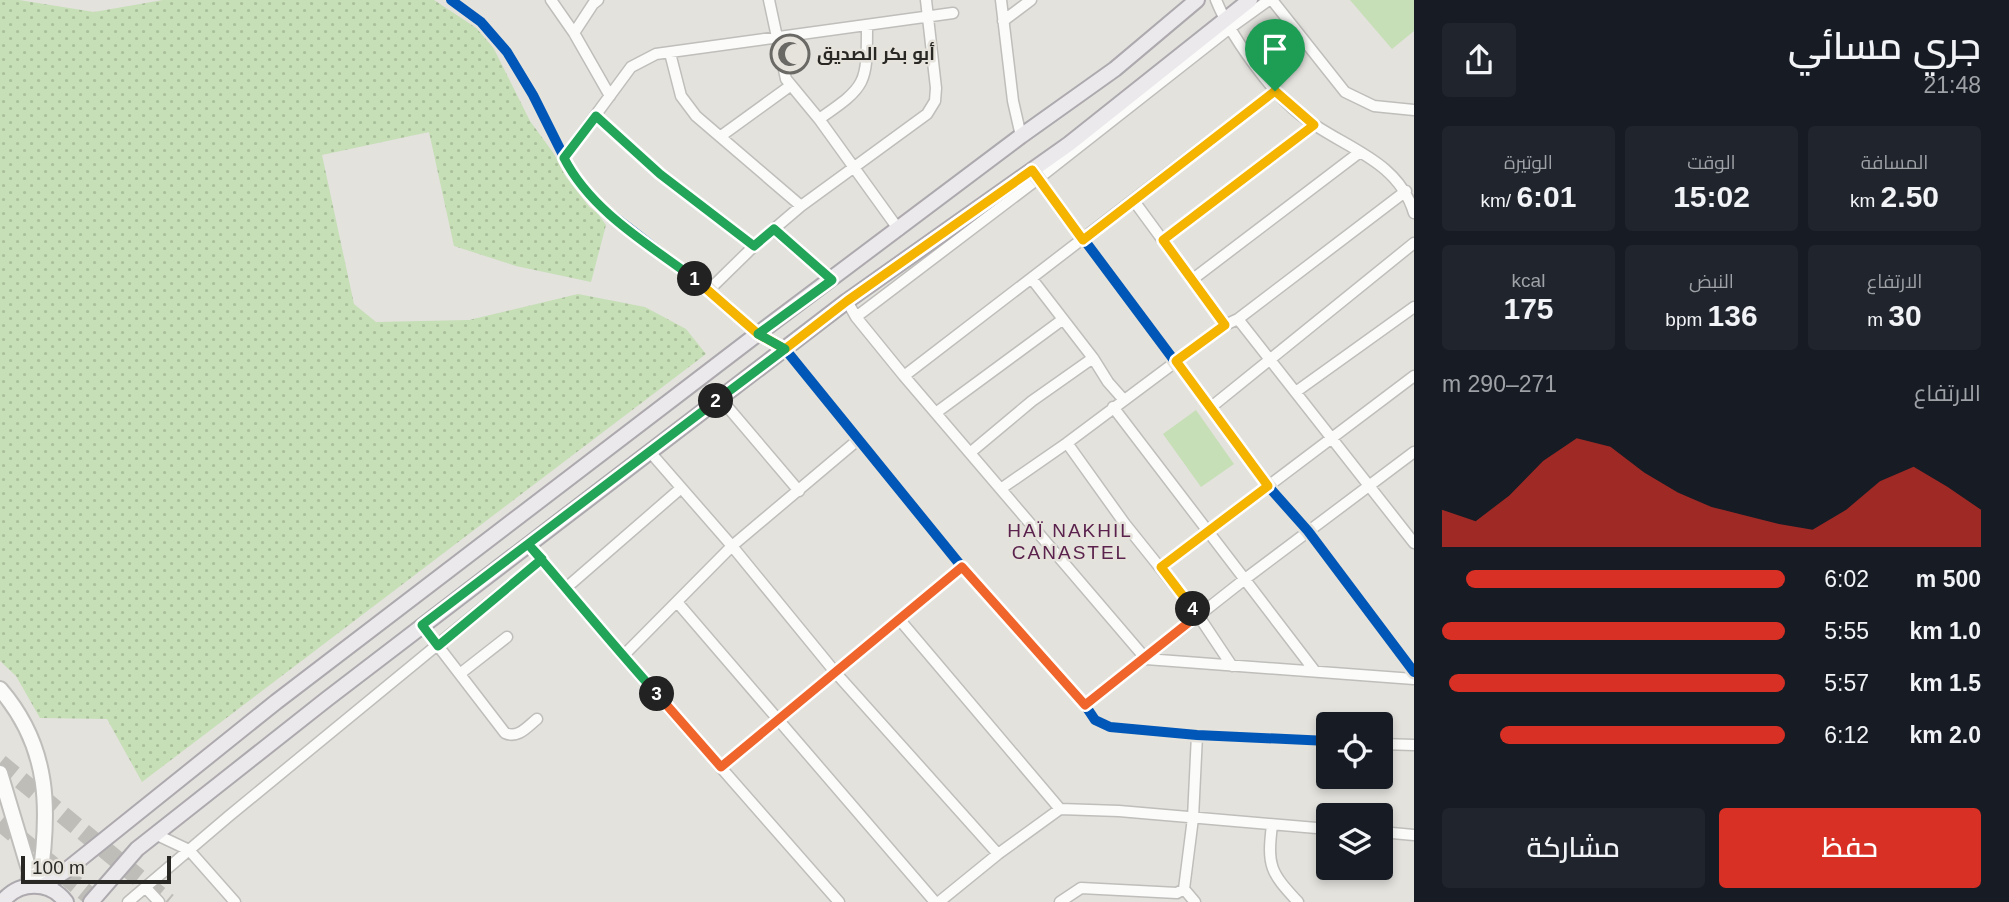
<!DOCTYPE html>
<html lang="ar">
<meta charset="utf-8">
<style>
:root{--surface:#171b24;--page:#20242c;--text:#f1f3f6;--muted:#9ea1a6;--accent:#d93025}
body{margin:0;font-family:Arial,Cairo,sans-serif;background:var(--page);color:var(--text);direction:rtl;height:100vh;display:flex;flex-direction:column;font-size:26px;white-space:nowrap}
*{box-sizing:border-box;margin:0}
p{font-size:23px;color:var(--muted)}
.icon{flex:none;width:38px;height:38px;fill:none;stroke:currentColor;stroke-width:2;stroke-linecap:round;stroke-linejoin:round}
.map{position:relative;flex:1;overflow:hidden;direction:ltr}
.sheet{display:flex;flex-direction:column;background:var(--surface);width:595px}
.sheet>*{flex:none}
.controls{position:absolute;left:1316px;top:712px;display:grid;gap:14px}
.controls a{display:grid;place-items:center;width:77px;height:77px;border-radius:7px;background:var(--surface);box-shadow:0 4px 10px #0003;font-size:35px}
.scale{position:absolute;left:21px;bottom:18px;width:150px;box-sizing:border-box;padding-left:7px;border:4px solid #292825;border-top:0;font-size:19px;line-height:24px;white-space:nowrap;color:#292825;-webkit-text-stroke:5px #e5e3db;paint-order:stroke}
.pin{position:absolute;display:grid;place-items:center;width:60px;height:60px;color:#fff;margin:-72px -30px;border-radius:50% 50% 50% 0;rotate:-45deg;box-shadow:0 0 7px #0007}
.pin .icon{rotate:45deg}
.km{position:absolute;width:35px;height:35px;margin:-18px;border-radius:50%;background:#222;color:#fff;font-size:19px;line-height:35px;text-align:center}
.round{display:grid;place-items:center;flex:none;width:74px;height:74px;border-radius:7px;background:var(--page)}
.summary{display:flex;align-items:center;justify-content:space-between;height:119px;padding:0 28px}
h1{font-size:38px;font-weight:600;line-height:52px}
.stats{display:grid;grid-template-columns:repeat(3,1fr);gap:10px;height:119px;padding:7px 28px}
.stats div{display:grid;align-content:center;border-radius:7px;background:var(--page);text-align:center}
.stats b{font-size:30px;font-weight:600}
.stats small{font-size:19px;font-weight:400}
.stats p{font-size:19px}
.chart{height:196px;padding:14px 28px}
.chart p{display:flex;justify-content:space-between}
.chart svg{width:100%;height:126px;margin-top:7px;fill:var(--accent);opacity:.7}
.cta{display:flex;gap:14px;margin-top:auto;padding:14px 28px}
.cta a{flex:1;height:80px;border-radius:7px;background:var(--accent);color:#fff;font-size:28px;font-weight:600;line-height:80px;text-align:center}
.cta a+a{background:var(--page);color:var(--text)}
ul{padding:0 28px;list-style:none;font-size:23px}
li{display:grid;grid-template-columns:112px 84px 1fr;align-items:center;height:52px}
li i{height:18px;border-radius:9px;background:var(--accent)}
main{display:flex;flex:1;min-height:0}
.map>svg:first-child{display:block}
</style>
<main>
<section class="sheet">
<div class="summary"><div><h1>جري مسائي</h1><p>21:48</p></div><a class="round"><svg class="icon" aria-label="share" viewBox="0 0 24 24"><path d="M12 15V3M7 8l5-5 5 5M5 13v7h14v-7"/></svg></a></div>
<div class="stats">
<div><p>المسافة</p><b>2.50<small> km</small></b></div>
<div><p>الوقت</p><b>15:02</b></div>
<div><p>الوتيرة</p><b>6:01<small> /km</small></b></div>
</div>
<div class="stats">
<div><p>الارتفاع</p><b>30<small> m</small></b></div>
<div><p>النبض</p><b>136<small> bpm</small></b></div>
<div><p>kcal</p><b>175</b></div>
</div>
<div class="chart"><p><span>الارتفاع</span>271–290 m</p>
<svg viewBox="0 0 160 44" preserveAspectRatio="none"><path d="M0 44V31L10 35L20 26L30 14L40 6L50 9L60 18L70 25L80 30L90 33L100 36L110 38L120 31L130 21L140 16L150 23L160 31V44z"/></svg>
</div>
<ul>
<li><b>500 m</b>6:02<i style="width:93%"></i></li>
<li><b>1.0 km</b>5:55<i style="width:100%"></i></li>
<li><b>1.5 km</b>5:57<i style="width:98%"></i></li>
<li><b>2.0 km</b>6:12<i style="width:83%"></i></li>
</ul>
<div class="cta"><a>حفظ</a><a>مشاركة</a></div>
</section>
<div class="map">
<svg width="1414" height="902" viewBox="0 0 1414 902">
<defs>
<pattern id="park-dots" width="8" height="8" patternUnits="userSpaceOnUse" patternTransform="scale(1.75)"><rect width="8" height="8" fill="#c6dfb6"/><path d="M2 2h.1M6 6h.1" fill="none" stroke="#aabf9c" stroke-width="1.8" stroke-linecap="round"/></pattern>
</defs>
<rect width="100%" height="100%" fill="#e3e2dd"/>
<path fill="url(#park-dots)" d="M0,0h19l75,12 69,-12h271l53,35 43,86 76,104 -15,57 -75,-16 -62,-20 -25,-114 -107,23 32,149 22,18 93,-2 109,-26 67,13 41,22 20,25 -564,428 -35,-63 -67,-1 -24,-42 -16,-15z"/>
<path fill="#c6dfb6" d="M1350,0h64v31l-22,18z
M1196,410l38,54 -33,23 -38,-53z"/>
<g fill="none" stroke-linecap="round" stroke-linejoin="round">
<path stroke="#bebdb8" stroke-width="18" stroke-dasharray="18 9" stroke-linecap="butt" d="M0,763l168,139
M0,822l97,80"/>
<defs>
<path id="minor" d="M451,0l30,22 26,30 26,43 38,76 23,30 115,89 49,44 27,15 177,218 123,138 10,15 15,7 87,8 131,6
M551,0l23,33 36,63
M769,0l17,79 33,40 80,111
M1001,0l12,101 8,35
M1216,0c14,35 53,89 82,113 41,34 99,44 116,100
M1272,0l73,92 29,14 40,4
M1003,21l28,-21
M574,33l19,-29 5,-4
M670,53l11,43 15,20 105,90
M596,116l64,58 94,72
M819,119c48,-33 48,-35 48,-93
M721,136l69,-50
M564,158l67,-91 25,-13 297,-41
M1032,170l236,316 40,45 106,141
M1134,201l91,124
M773,229l59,51
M1163,240l151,-115
M1032,279l61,79 15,24 15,17
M1193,279l167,-127
M709,290l45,-44 47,-40 126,-92 8,-13 1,-13 -10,-88
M847,301l9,16 48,59 242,283 268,20
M856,317l183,-139 191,-150 39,-28
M1238,319l176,224
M904,376l371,-285
M1297,391l117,-84
M720,398l79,93
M1113,407l201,263
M1210,408l204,-165
M937,412l125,-92
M1067,443l58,81 73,91 34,51
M650,452l82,94 103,126 163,182
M971,452l61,-51 61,-43
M1002,488l65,-45 158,-118 13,-6 168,-128
M528,544l95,112 216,246
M1161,567l253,-191
M566,588l114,-99
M677,602l258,300
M899,619l161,190
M422,625l83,108c13,6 22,-6 32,-14
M623,656l109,-110 127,-107
M461,673l46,-36
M1085,705l160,-126 169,-127
M1381,744l33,1
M721,767l241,-200
M1272,825c-5,41 -2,47 26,77
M1381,832l33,3
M155,834l34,16 46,52
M146,888l13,14
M1184,889l9,-71 4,-83
M128,902l101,-86 313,-257
M939,902l59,-48 62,-45 59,2 209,18
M1060,902l21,-14 96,5 7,-4 11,13"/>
<path id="secondary" d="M0,689c51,59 50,123 39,196
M0,773l27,90 3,9 -2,13"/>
<path id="primary" d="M43,886l21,-14 212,-170 471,-360 274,-206 94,-67 82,-69
M2,902c17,-21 47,-22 64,0
M91,902l46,-53 190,-150 520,-398 222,-157 181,-144"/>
</defs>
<use href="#minor" stroke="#bfbebb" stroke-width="13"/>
<use href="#secondary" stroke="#bfbebb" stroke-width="18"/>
<use href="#primary" stroke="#ada9ae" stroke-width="18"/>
<use href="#minor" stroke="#fbfbfa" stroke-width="10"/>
<use href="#secondary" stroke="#fbfbfa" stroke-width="14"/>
<use href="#primary" stroke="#ebe9ec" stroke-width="14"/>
<defs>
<path id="cycleway" d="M451,0l30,22 26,30 26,43 38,76 23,30 115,89 49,44 27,15 177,218 123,138 10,15 15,7 87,8 131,6
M1032,170l236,316 40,45 106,141"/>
</defs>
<use href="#cycleway" stroke="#e5e3db" stroke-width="15"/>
<use href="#cycleway" stroke="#0057b8" stroke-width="10"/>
</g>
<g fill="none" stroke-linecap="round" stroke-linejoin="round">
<defs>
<path id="split-1" d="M695,279l63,55 27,15 62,-48 185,-131 51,70 192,-149"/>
<path id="split-2" d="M695,279c-47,-35 -104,-68 -131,-121l32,-42 64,58 94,72 20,-17 58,51 -74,54 27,15 -69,52"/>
<path id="split-3" d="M657,694c-44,-49 -86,-100 -129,-150l-106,81 16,21 104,-87 -14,-15 188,-143"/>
<path id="split-4" d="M657,694l64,73 241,-200 123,138 113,-90 -5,-6"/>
<path id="split-5" d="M1193,609l-32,-42 107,-81 -92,-125 49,-36 -62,-85 151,-115 -39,-34"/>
</defs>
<use href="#split-1" stroke="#fff" stroke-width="14"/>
<use href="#split-2" stroke="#fff" stroke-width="14"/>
<use href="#split-3" stroke="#fff" stroke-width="14"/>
<use href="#split-4" stroke="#fff" stroke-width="14"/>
<use href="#split-5" stroke="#fff" stroke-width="14"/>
<use href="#split-1" stroke="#f5b400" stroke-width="9"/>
<use href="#split-2" stroke="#22a559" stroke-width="9"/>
<use href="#split-3" stroke="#22a559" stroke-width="9"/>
<use href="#split-4" stroke="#f0652b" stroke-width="9"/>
<use href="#split-5" stroke="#f5b400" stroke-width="9"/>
</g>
<defs>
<symbol id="mosque-ring" viewBox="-11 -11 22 22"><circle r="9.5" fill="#e5e3db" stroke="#6a6965" stroke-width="1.5"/><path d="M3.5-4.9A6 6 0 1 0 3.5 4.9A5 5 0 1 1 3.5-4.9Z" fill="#6a6965"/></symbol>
</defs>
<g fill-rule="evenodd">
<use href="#mosque-ring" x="768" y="32" width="44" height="44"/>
</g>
<g text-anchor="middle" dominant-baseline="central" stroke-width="5" stroke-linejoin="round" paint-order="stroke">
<g font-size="18" font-weight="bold" fill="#292825" stroke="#e5e3db" text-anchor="start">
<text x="817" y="54">أبو بكر الصديق</text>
</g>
<g font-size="19" letter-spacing="2" fill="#5a224d" stroke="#e5e3db">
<text x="1070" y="530">HAÏ NAKHIL<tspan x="1070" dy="22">CANASTEL</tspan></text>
</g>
</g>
</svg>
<div class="controls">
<a><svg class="icon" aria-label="locate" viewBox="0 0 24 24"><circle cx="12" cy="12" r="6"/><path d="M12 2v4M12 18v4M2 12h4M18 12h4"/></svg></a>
<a><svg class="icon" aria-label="layers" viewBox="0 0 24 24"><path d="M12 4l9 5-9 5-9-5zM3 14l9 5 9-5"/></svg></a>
</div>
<div class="scale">100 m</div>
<div class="pin" style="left:1275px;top:91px;background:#1e9e55"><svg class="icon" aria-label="arrive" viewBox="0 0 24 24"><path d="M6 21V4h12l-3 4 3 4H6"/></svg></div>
<b class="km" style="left:695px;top:279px">1</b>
<b class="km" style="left:716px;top:401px">2</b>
<b class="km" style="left:657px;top:694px">3</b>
<b class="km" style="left:1193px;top:609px">4</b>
</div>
</main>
